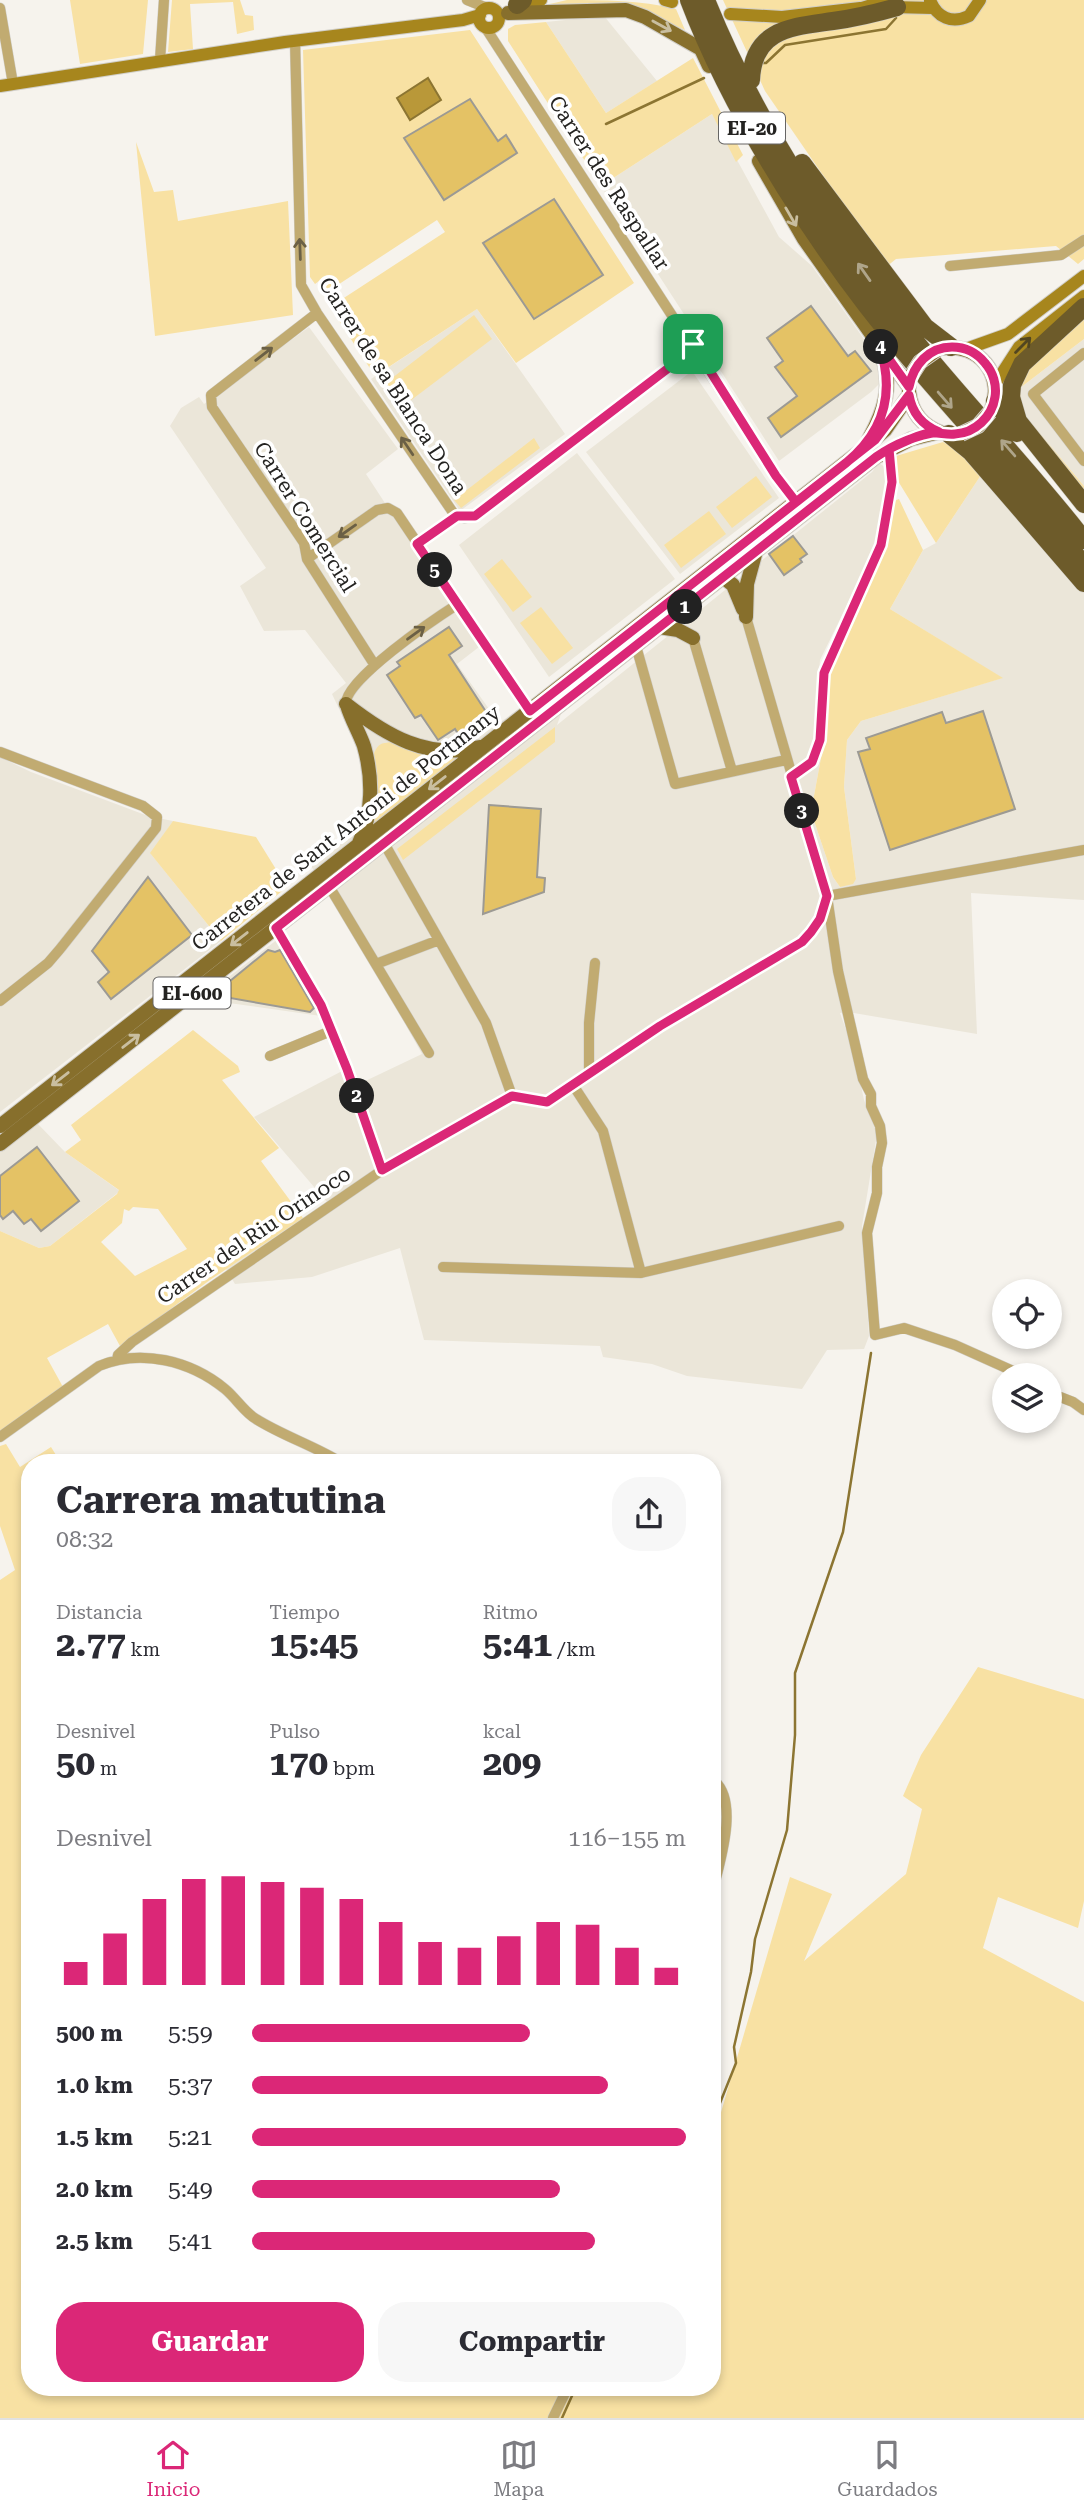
<!DOCTYPE html>
<html lang="es">
<meta charset="utf-8">
<style>
:root{--surface:#fff;--page:#f7f7f7;--text:#2b2b33;--muted:#7c7c81;--line:#e1e1e2;--accent:#db2777}
body{margin:0;font-family:"Roboto Serif",serif;background:var(--page);color:var(--text);height:100vh;display:flex;flex-direction:column;font-size:26px;white-space:nowrap}
*{box-sizing:border-box;margin:0}
p{font-size:23px;color:var(--muted)}
.icon{flex:none;width:38px;height:38px;fill:none;stroke:currentColor;stroke-width:2;stroke-linecap:round;stroke-linejoin:round}
.map{position:relative;flex:1;overflow:hidden}
.details{position:absolute;left:21px;top:1454px;width:700px;height:942px;display:flex;flex-direction:column;background:var(--surface);border-radius:28px;box-shadow:0 4px 10px #0003}
.details>*{flex:none}
.fabs{position:absolute;left:992px;top:1279px;display:grid;gap:14px}
.fabs a{display:grid;place-items:center;width:70px;height:70px;border-radius:50%;background:var(--surface);box-shadow:0 4px 10px #0003;font-size:35px}
.pin{position:absolute;display:grid;place-items:center;width:60px;height:60px;color:#fff;margin:-30px;border-radius:14px;box-shadow:0 4px 10px #0006}
.km{position:absolute;width:35px;height:35px;margin:-18px;border-radius:50%;background:#222;color:#fff;font-size:19px;line-height:35px;text-align:center}
.round{display:grid;place-items:center;flex:none;width:74px;height:74px;border-radius:28px;background:var(--page)}
.headline{display:flex;align-items:center;justify-content:space-between;height:119px;padding:0 35px}
h1{font-size:38px;font-weight:700;line-height:52px}
.metrics{display:grid;grid-template-columns:repeat(3,1fr);gap:10px;height:119px;padding:7px 35px}
.metrics div{display:grid;align-content:center}
.metrics b{font-size:35px;font-weight:700}
.metrics small{font-size:19px;font-weight:400}
.metrics p{font-size:19px}
.chart{height:196px;padding:14px 35px}
.chart p{display:flex;justify-content:space-between}
.chart svg{width:100%;height:126px;margin-top:7px;stroke:var(--accent);stroke-width:6}
.action{display:flex;gap:14px;margin-top:auto;padding:14px 35px}
.action a{flex:1;height:80px;border-radius:28px;background:var(--accent);color:#fff;font-size:28px;font-weight:700;line-height:80px;text-align:center}
.action a+a{background:var(--page);color:var(--text)}
ul{padding:0 35px;list-style:none;font-size:23px}
li{display:grid;grid-template-columns:112px 84px 1fr;align-items:center;height:52px}
li i{height:18px;border-radius:9px;background:var(--accent)}
.tab-bar{display:flex;justify-content:space-around;align-items:center;height:98px;border-top:2px solid var(--line);background:var(--surface);font-size:19px;color:var(--muted)}
.tab-bar a{display:grid;justify-items:center;gap:4px}
.tab-bar .active{color:var(--accent)}
.map>svg:first-child{display:block}
</style>
<div class="map">
<svg width="1084" height="2418" viewBox="0 0 1084 2418">
<rect width="100%" height="100%" fill="#f6f3ed"/>
<path fill="#ebe6d9" d="M604,16l53,65 -51,32 -60,-91z
M712,114l67,123 33,29 64,90 4,15v12l-9,9 -92,69 -178,-275z
M477,309l88,125 -105,77 -89,-132z
M309,327l89,122 -32,25 113,173 -22,17 42,59 52,-37 14,17 -8,22 315,-253 7,-9 7,5 -2,38 -9,42 -55,112 -7,88 10,-1 -12,65 22,65 7,10 16,-8 -12,-92 3,-47 14,-19 141,-43 -112,-69 33,-59 13,-7 47,-71 101,118v310l-113,-7 6,141 -129,-22 -8,1 14,39 10,48 13,34 -15,92 7,110 -5,13 -37,1 -25,39 -115,-13 -35,-12 -49,-7 -3,-11 -176,-6 -24,-92 -88,29 -77,7 -9,-15 101,-67 -73,-85 90,-47 15,14 63,-30 -87,-155 -25,-34 38,-28 15,-22 2,-20 -6,-44 -27,-57 14,-11 -41,-53 -41,1 -24,-45 26,-18 -96,-142 11,-18 18,-11 5,7z
M1084,339v147l-61,-73 -3,-25z
M692,371l87,127 -99,76 -94,-122z
M577,453l98,126 -126,98 -90,-132z
M0,757l31,15 117,44 25,5 -22,33 70,87 -221,171z
M278,939l43,77 -121,-17z
M37,1123l28,29 55,39 -70,55 -11,2 -39,-17v-79z"/>
<path fill="#f8e1a3" fill-rule="evenodd" d="M70,0h78l-5,54 -63,10z
M172,0h68l5,15 8,1 1,14 -17,4 -4,-32 -43,2 3,45 -25,3z
M567,0c37,0 73,0 109,9l9,21 -44,-20 -104,-3z
M723,0h361v259l-6,5 -22,-18 -160,13 -10,8 -121,-176z
M546,22l60,91 87,-55 50,97 -7,7 -24,-48 -111,72 -93,-145v-12l7,-4z
M470,30l164,253 -118,80 -39,-54 -102,67 -45,-69 115,-75 -8,-12 -110,72 -8,-11 -4,3 -5,-7 -7,-227z
M136,142l18,50 19,-2 5,31 110,-20 5,114 -138,21z
M474,315l18,24 -90,68 -19,-22z
M1084,316v23l-64,49 3,25 61,73v12l-67,-86 2,-37z
M534,438l6,10 -79,60 -7,-8z
M943,442l25,13 15,17 -47,71 -38,-62 -2,-25z
M756,476l16,21 -40,31 -16,-21z
M899,499l24,51 -33,59 113,69 -142,43 -14,19 -3,47 12,92 -3,5 -13,3 -7,-10 -22,-65 12,-65 6,-78 57,-122 8,-46z
M709,511l17,23 -45,34 -17,-23z
M502,559l30,38 -19,15 -29,-38z
M541,607l32,41 -21,16 -32,-41z
M555,727v15l-152,118 -6,-11z
M392,742l68,14 -89,71c0,-18 -7,-73 10,-83 1,-1 11,-2 11,-2z
M173,821l83,16 31,50 -66,54 -71,-88z
M193,1030l45,36 2,6 -18,8 57,68 -18,13 42,57 -93,62 -90,66 -12,-22 -61,34 16,29 -63,45v-201l39,17 11,-2 67,-52 2,-4 -54,-38 16,-12 -10,-15zM133,1207l25,2 29,40 -52,27 -34,-34 21,-19 2,-14 5,2z
M6,1444l14,23 31,-20 10,16h-31v924h682v-244l78,-266 42,17 -28,67 102,-87 16,-65 -19,-13 18,-41 57,-88 106,32v202l-6,27 -80,-31 -15,51 101,54v416h-1084v-838l15,-10 -15,-44v-80z"/>
<path fill="#b99839" stroke="#8c7532" stroke-width="2" d="M428,78l13,22 -31,20 -13,-22z"/>
<g fill="none" stroke-linecap="round" stroke-linejoin="round">
<path stroke="#8c7532" stroke-width="2.5" d="M760,63h6l19,-18 101,-16 10,-11
M606,124l98,-46
M712,2123l24,-60 -2,-16 17,-75 4,-33 32,-109 8,-95v-62l48,-141 28,-179
M562,2418l14,-31"/>
</g>
<path fill="#e4c265" stroke="#9c9a94" stroke-width="2" d="M470,99l28,42 8,-6 11,18 -73,47 -40,-62z
M554,199l49,76 -69,44 -51,-76z
M811,306l37,50 7,-5 16,20 -90,66 -13,-19 29,-22 -22,-29 8,-6 -16,-23z
M793,536l14,18 -7,5 2,3 -18,13 -15,-21z
M449,627l13,19 -13,9 43,66 -30,19 -7,-11 -17,11 -17,-25 -6,3 -28,-43 13,-9 -3,-4z
M983,711l32,98 -125,41 -32,-98 12,-3 -4,-11 76,-26 4,11z
M489,805l52,4 -4,68 8,1 -1,14 -61,22z
M148,877l44,58 -81,64 -13,-17 11,-10 -17,-21z
M268,950l7,2 5,-2 34,58 -4,4 -97,-17z
M37,1147l42,54 -38,30 -10,-12 -7,5 -11,-13 -10,8 -3,-4v-39z"/>
<g fill="none" stroke-linecap="round" stroke-linejoin="round">
<defs>
<path id="street" d="M467,0l20,8
M0,8l13,76
M485,27l291,449 20,26
M295,40l6,245 16,28 137,201 10,4 12,-2 203,-156 9,-20
M160,60l4,-60
M950,266l111,-11 23,-15
M317,313l-106,82 1,12 92,136 3,16 67,105
M1084,353l-51,41 51,67
M417,544l41,-28
M307,559l70,-49 11,-2 9,5 133,198
M746,617l81,279 11,75 25,108 8,15v12l9,20 2,17 -5,24v26l-10,40 8,102 29,-7 51,17 69,31
M693,638l39,133
M636,646l39,138 111,-24
M346,704c-2,-24 90,-86 112,-100
M0,752l143,54 14,11 -1,11 -96,121 -12,14 -48,38
M791,777l21,-15 8,-22 4,-67 57,-128 11,-63 -3,-33
M384,843l102,180 26,73
M329,886l100,167
M827,896l257,-46
M276,928l45,77 26,64 35,101
M376,964l63,-24
M270,1056l61,-25
M589,1074v-51l6,-60
M443,1267l198,6 -38,-142 -30,-46
M641,1273l198,-47
M117,1360l1,-5 14,-13 262,-180 118,-66 35,6 113,-76 142,-84 18,-23 6,-21
M1050,1393l23,9 11,8
M0,1437l99,-71c42,-18 92,-5 126,23 11,9 19,23 31,30 27,17 59,27 86,44
M712,1779c29,20 7,86 0,114
M553,2418l15,-31"/>
<path id="secondary" d="M665,0l7,2
M930,0c7,18 22,24 39,16l11,-16
M516,5l25,-5
M891,7l42,1
M479 18a10 10 0 1 1 20 0a10 10 0 1 1-20 0Z
M862,8l25,-8
M730,14l52,3 87,-10
M0,86l285,-44 178,-22 17,-5
M966,349l42,-15 76,-58
M995,384l24,-37 65,-51"/>
<path id="primary" d="M508,13l118,-3 19,7 56,32 8,17
M759,161l45,78 105,148
M943,348c36,-5 61,26 49,60
M909,392c2,20 13,34 33,41
M869,439c16,-29 24,-54 12,-87
M723,577l10,8 10,24
M746,617l1,-33 9,-33
M659,627l19,3 15,8
M346,704c41,32 81,56 134,43
M347,705c4,14 12,27 17,41 9,32 9,67 -5,97
M0,1126l863,-677 22,-19 24,-35
M0,1144l876,-687 35,-18 28,-7"/>
<path id="highway" d="M689,0c46,121 137,261 221,359 58,69 121,134 174,207
M706,0c50,125 129,242 213,346 54,66 113,127 165,194
M517,5l6,-5
M751,80c2,-52 42,-53 82,-59 22,-3 43,-8 64,-14
M802,163l123,164 26,20
M1084,307l-62,57 -10,21 -1,12 7,24 66,83
M995,401l5,12 17,20
M949,434l22,18 113,131"/>
</defs>
<use href="#street" stroke="#d0cec8" stroke-width="11"/>
<use href="#secondary" stroke="#d0cec8" stroke-width="14"/>
<use href="#primary" stroke="#d0cec8" stroke-width="16"/>
<use href="#highway" stroke="#d0cec8" stroke-width="19"/>
<use href="#street" stroke="#c1ab71" stroke-width="10"/>
<use href="#secondary" stroke="#a7861d" stroke-width="12"/>
<use href="#primary" stroke="#876f2c" stroke-width="14"/>
<use href="#highway" stroke="#6d5b2a" stroke-width="18"/>
<defs>
<path id="primary-bridge" d="M911,376l9,-14 17,-12
M961,434l17,-8 12,-14"/>
</defs>
<use href="#primary-bridge" stroke="#d0cec8" stroke-width="16" stroke-linecap="butt"/>
<use href="#primary-bridge" stroke="#876f2c" stroke-width="14"/>
</g>
<defs><path id="oneway-shaft" d="M-6 0H5M1.5-3L5.5 0L1.5 3" fill="none" stroke-width="1.6" stroke-linecap="round" stroke-linejoin="round" transform="scale(1.75)"/></defs>
<g stroke="#c9bea0">
<use href="#oneway-shaft" transform="translate(662 26) rotate(29)"/>
<use href="#oneway-shaft" transform="translate(791 217) rotate(60)"/>
<use href="#oneway-shaft" transform="translate(437 783) rotate(142)"/>
<use href="#oneway-shaft" transform="translate(239 939) rotate(142)"/>
<use href="#oneway-shaft" transform="translate(131 1041) rotate(-38)"/>
<use href="#oneway-shaft" transform="translate(60 1079) rotate(142)"/>
</g>
<g stroke="#6b6045">
<use href="#oneway-shaft" transform="translate(300 249) rotate(-92)"/>
<use href="#oneway-shaft" transform="translate(264 354) rotate(-38)"/>
<use href="#oneway-shaft" transform="translate(407 446) rotate(-124)"/>
<use href="#oneway-shaft" transform="translate(347 531) rotate(145)"/>
<use href="#oneway-shaft" transform="translate(416 633) rotate(-36)"/>
</g>
<g stroke="#afa58a">
<use href="#oneway-shaft" transform="translate(864 272) rotate(-125)"/>
<use href="#oneway-shaft" transform="translate(945 400) rotate(49)"/>
<use href="#oneway-shaft" transform="translate(1008 448) rotate(-131)"/>
</g>
<use stroke="#524620" href="#oneway-shaft" transform="translate(1023 345) rotate(-45)"/>
<g fill="none" stroke-linecap="round" stroke-linejoin="round">
<defs>
<path id="route" d="M693,344l83,132 20,26 79,-62 34,-45c3,18 13,30 30,37 -23,3 -44,12 -63,25l-600,471 45,77 26,64 35,101 130,-74 35,6 113,-76 142,-84 9,-10 9,-13 7,-23 -36,-119 21,-15 8,-22 4,-67 57,-128 11,-63 -3,-33c12,-6 26,-13 40,-16 9,-1 17,2 26,1 20,-1 37,-17 40,-37 2,-12 -2,-25 -10,-34 -8,-10 -20,-16 -33,-16 -23,0 -39,18 -43,40l-30,-42c16,46 6,86 -33,118l-316,248 -113,-167 40,-28h18l204,-156 9,-20 5,4"/>
</defs>
<use href="#route" stroke="#fff" stroke-width="14"/>
<use href="#route" stroke="#db2777" stroke-width="9"/>
</g>
<g text-anchor="middle" dominant-baseline="central" stroke-width="7" stroke-linejoin="round" paint-order="stroke">
<g fill="#fff" stroke="#666564" stroke-width="2">
<rect x="719" y="112.5" width="66" height="31" rx="5"/>
<rect x="153.5" y="977.5" width="77" height="31" rx="5"/>
</g>
<g font-size="19" font-weight="bold" fill="#242321">
<text x="752" y="128">EI-20</text>
<text x="192" y="993">EI-600</text>
</g>
<g font-size="21" fill="#242321" stroke="#fff">
<text transform="translate(609 183) rotate(57)">Carrer des Raspallar</text>
<text transform="translate(393 386) rotate(57)">Carrer de sa Blanca Dona</text>
<text transform="translate(305 517) rotate(58)">Carrer Comercial</text>
<text transform="translate(346 828) rotate(-38)">Carretera de Sant Antoni de Portmany</text>
<text transform="translate(254 1235) rotate(-34)">Carrer del Riu Orinoco</text>
</g>
</g>
</svg>
<div class="fabs">
<a><svg class="icon" aria-label="locate" viewBox="0 0 24 24"><circle cx="12" cy="12" r="6"/><path d="M12 2v4M12 18v4M2 12h4M18 12h4"/></svg></a>
<a><svg class="icon" aria-label="layers" viewBox="0 0 24 24"><path d="M12 4l9 5-9 5-9-5zM3 14l9 5 9-5"/></svg></a>
</div>
<div class="pin" style="left:693px;top:344px;background:#1e9e55"><svg class="icon" aria-label="arrive" viewBox="0 0 24 24"><path d="M6 21V4h12l-3 4 3 4H6"/></svg></div>
<b class="km" style="left:685px;top:607px">1</b>
<b class="km" style="left:357px;top:1096px">2</b>
<b class="km" style="left:802px;top:811px">3</b>
<b class="km" style="left:881px;top:347px">4</b>
<b class="km" style="left:435px;top:570px">5</b>
<section class="details">
<div class="headline"><div><h1>Carrera matutina</h1><p>08:32</p></div><a class="round"><svg class="icon" aria-label="share" viewBox="0 0 24 24"><path d="M12 15V3M7 8l5-5 5 5M5 13v7h14v-7"/></svg></a></div>
<div class="metrics">
<div><p>Distancia</p><b>2.77<small> km</small></b></div>
<div><p>Tiempo</p><b>15:45</b></div>
<div><p>Ritmo</p><b>5:41<small> /km</small></b></div>
</div>
<div class="metrics">
<div><p>Desnivel</p><b>50<small> m</small></b></div>
<div><p>Pulso</p><b>170<small> bpm</small></b></div>
<div><p>kcal</p><b>209</b></div>
</div>
<div class="chart"><p><span>Desnivel</span>116–155 m</p>
<svg viewBox="0 0 160 44" preserveAspectRatio="none"><path d="M5 44V36M15 44V26M25 44V14M35 44V7M45 44V6M55 44V8M65 44V10M75 44V14M85 44V22M95 44V29M105 44V31M115 44V27M125 44V22M135 44V23M145 44V31M155 44V38"/></svg>
</div>
<ul>
<li><b>500 m</b>5:59<i style="width:64%"></i></li>
<li><b>1.0 km</b>5:37<i style="width:82%"></i></li>
<li><b>1.5 km</b>5:21<i style="width:100%"></i></li>
<li><b>2.0 km</b>5:49<i style="width:71%"></i></li>
<li><b>2.5 km</b>5:41<i style="width:79%"></i></li>
</ul>
<div class="action"><a>Guardar</a><a>Compartir</a></div>
</section>
</div>
<nav class="tab-bar">
<a class="active"><svg class="icon" aria-label="home" viewBox="0 0 24 24"><path d="M3 11l9-7 9 7M6 9v11h12V9"/></svg>Inicio</a>
<a><svg class="icon" aria-label="map" viewBox="0 0 24 24"><path d="M3 6l6-2 6 2 6-2v14l-6 2-6-2-6 2zM9 4v14M15 6v14"/></svg>Mapa</a>
<a><svg class="icon" aria-label="saved" viewBox="0 0 24 24"><path d="M7 4h10v16l-5-4-5 4z"/></svg>Guardados</a>
</nav>
